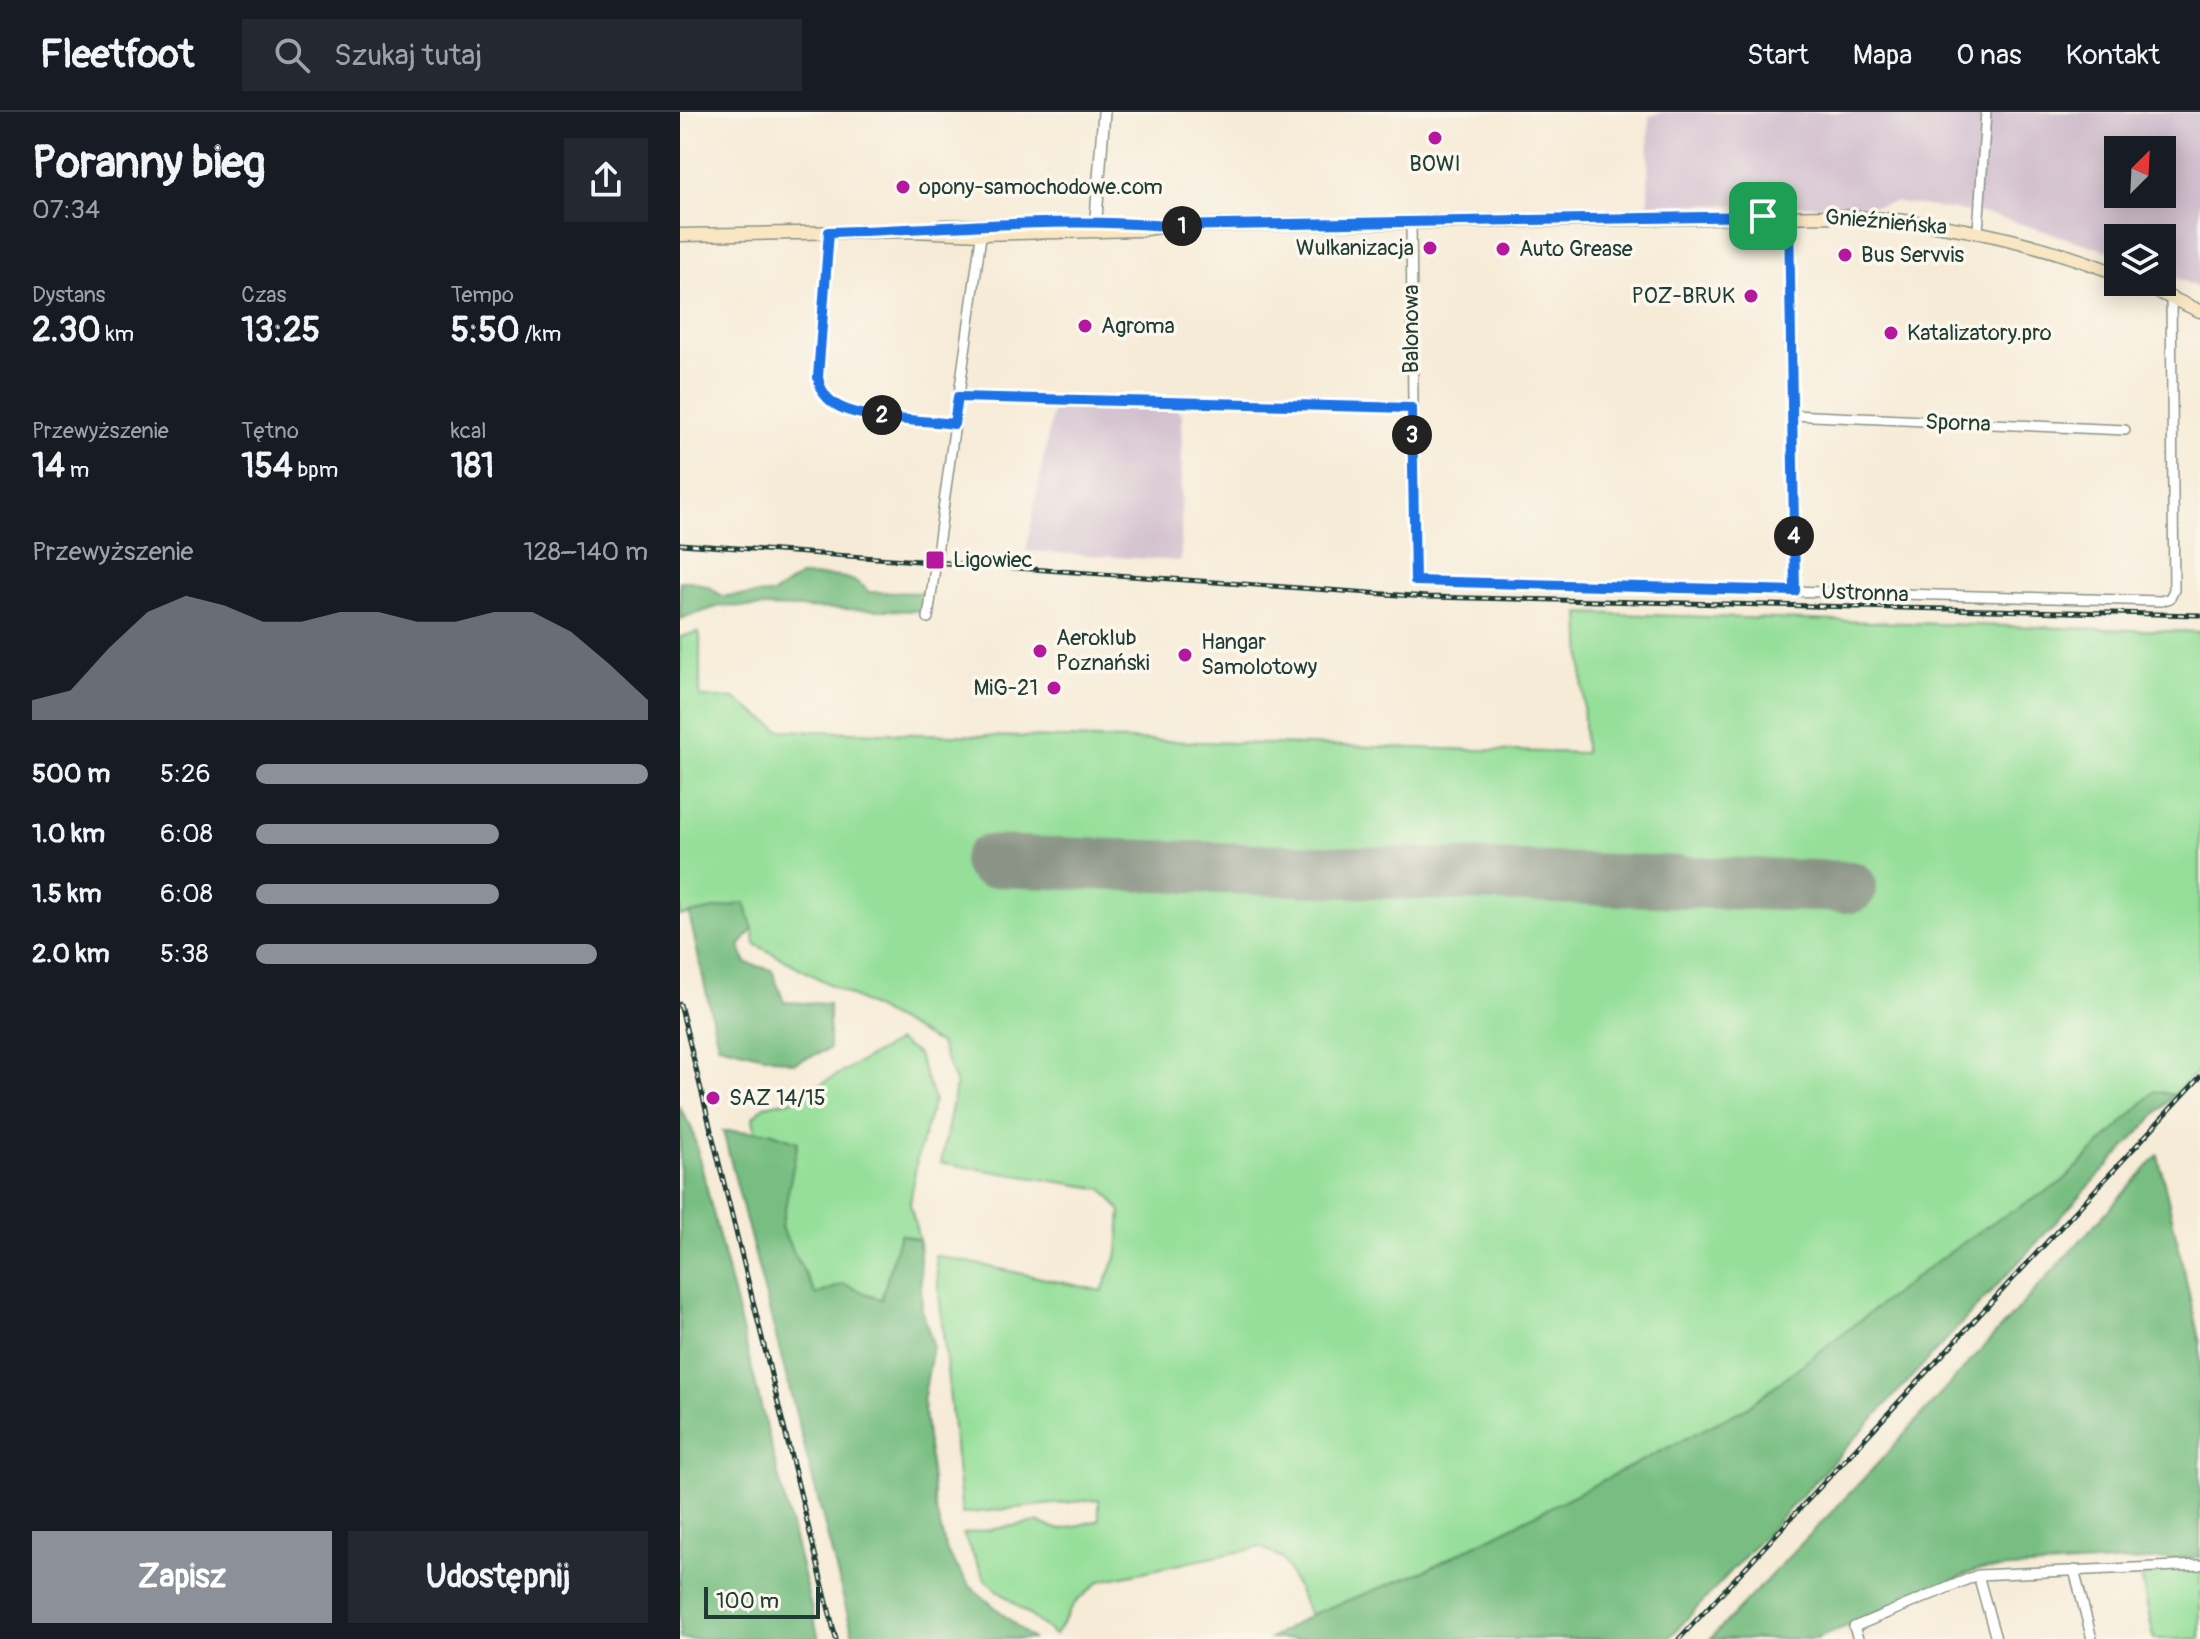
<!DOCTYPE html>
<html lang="pl">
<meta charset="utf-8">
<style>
:root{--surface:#171b24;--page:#242831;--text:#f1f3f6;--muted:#9ea1a6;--line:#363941;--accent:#8c9099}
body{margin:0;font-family:Pangolin,sans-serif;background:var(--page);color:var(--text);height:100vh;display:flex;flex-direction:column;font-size:30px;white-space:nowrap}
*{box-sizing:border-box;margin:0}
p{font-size:26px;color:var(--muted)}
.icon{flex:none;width:44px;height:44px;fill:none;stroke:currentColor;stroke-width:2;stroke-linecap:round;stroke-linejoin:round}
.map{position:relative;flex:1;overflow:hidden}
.details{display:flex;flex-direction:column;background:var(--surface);width:680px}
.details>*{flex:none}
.needle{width:52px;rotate:24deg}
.fabs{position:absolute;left:1424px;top:24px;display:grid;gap:16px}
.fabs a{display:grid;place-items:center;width:72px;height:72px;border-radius:0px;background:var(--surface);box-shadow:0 4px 20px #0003;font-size:40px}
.scale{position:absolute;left:24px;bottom:20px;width:116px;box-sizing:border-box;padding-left:8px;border:4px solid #1f3d34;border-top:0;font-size:22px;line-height:28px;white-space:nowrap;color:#1f3d34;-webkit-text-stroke:6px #fbf7ec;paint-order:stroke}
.pin{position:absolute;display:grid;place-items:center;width:68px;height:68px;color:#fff;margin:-34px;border-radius:16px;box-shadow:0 4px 12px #0006}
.km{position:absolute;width:40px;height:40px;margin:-20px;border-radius:50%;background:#222;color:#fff;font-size:22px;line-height:40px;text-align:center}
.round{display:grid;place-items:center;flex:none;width:84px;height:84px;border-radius:0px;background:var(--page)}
.overview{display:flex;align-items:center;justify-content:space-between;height:136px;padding:0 32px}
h1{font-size:44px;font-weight:700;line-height:60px}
.metrics{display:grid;grid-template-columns:repeat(3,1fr);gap:12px;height:136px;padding:8px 32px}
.metrics div{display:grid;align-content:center}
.metrics b{font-size:34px;font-weight:700}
.metrics small{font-size:22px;font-weight:400}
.metrics p{font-size:22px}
.chart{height:224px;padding:16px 32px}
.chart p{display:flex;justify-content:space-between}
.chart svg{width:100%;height:144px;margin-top:8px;fill:var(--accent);opacity:.7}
.primary-button{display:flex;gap:16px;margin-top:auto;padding:16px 32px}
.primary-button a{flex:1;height:92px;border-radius:0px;background:var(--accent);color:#fff;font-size:32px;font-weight:700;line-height:92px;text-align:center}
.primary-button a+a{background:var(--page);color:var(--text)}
ul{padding:0 32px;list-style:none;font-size:26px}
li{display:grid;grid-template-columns:128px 96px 1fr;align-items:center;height:60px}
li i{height:20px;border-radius:10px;background:var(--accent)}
header{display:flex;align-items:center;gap:48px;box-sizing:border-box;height:112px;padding:0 40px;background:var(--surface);border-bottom:2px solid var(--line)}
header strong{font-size:38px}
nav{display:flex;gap:44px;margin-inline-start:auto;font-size:28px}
.search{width:560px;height:72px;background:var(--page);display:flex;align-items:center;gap:20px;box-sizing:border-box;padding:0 28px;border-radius:0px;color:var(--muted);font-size:30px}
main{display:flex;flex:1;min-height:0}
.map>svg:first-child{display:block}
</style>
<header>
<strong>Fleetfoot</strong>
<div class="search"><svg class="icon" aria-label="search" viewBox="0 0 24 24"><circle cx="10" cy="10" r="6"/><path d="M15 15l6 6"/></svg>Szukaj tutaj</div>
<nav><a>Start</a><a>Mapa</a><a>O nas</a><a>Kontakt</a></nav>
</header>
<main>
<section class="details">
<div class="overview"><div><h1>Poranny bieg</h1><p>07:34</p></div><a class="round"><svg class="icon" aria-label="share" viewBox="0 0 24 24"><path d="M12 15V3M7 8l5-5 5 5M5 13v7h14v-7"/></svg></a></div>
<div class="metrics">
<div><p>Dystans</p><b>2.30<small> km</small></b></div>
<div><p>Czas</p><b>13:25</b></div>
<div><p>Tempo</p><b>5:50<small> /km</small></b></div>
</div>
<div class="metrics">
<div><p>Przewyższenie</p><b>14<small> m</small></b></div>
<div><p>Tętno</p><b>154<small> bpm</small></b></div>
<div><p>kcal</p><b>181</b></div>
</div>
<div class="chart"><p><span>Przewyższenie</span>128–140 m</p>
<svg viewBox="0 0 160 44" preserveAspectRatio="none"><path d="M0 44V38L10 35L20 22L30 11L40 6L50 9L60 14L70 14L80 11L90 11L100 14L110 14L120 11L130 11L140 17L150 27L160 38V44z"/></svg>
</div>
<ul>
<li><b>500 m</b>5:26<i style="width:100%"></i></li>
<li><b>1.0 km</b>6:08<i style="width:62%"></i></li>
<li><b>1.5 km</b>6:08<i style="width:62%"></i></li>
<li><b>2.0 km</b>5:38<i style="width:87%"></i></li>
</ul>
<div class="primary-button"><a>Zapisz</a><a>Udostępnij</a></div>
</section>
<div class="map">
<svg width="1520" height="1527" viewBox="0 0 1520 1527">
<rect width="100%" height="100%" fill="#fbf7ec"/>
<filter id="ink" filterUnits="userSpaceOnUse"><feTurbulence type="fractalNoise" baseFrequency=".0125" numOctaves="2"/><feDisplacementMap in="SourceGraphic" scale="16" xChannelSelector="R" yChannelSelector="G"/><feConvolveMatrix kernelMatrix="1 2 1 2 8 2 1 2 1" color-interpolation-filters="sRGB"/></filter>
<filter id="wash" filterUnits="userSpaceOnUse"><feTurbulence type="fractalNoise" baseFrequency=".006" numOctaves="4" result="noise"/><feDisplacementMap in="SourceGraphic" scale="32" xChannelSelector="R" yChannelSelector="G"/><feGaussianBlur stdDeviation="1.8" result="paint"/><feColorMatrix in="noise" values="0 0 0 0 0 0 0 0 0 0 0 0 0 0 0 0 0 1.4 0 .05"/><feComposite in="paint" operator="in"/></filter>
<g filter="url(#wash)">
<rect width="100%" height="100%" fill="#f6ebd7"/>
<path fill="#d0bdcd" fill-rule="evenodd" d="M984,0h536v177l-38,-18v-33h-44v16l-126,-39 -96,-13 -18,4 -230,-2 1,-88zM1438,38h44v44h-44z
M374,292l121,2 7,8 -1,147 -155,-10z"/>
<path fill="#96df9a" stroke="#5a8e67" stroke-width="2" d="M900,501l620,19v436l-26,27 -19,-4 -94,92 -71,42 -244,183 -322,163 -114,44 -27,-56 -22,-12 -161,34 -25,22 -20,32 -69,-54 -23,-47 74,-12 23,8 39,-10v-21l-137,15 -27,-259 167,36 16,-38 3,-42 -18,-22 -162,-26 15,-78 -16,-41 -185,-100 -2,-15 -64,-15 -9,2v-279l18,-5 2,4v61l35,2 45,31 805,23z
M218,929l20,14 16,45 -17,58 -7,46 9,36 -19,-5 -19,65 -37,-16 -28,11 -35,-67 16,-86 -27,-10h-15l-2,-15 11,-11 26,-5z
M1520,1456v71h-46l-14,-68z"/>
<path fill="#78be82" stroke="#4c7e5b" stroke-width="2" d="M120,464c25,1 53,-4 69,16l56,1 -4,18 -201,-5 -40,13v-38h12l17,6 13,9 51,-2z
M65,791l8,26 -14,17 7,17 26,7 12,32 45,2v45l-35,14 -76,-18 -29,-131z
M1475,979l19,4 -506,544h-398l40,-24 114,-44 322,-163 187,-144 57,-40 71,-41z
M0,996l12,21 127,510h-139z
M43,1019l46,1 29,10 -17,86 35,67 28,-11 37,16 19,-66 19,6 3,70 11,35 -10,56 12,107 12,44 23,34 62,53h-178z
M1478,1043l42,188v214l-223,13 -161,69h-106l159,-166z"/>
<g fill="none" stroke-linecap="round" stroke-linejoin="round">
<path stroke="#8a9486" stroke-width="52" d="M309,749l862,26"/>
</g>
</g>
<g filter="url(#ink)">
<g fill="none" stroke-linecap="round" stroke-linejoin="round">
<defs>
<path id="minor" d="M1109,104l6,375
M731,110l4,359 746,20 9,-3 4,-8 -3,-292
M1298,119l8,-119
M149,120l-11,145c2,14 10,23 22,30 25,13 84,13 114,17
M278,285l454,11
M1111,303c111,6 223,9 334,15
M248,506l54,-389
M1394,1458l18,69
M1298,1463l18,64
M1178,1527l-4,-12 124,-52 222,-10"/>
<path id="tertiary" d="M415,119l9,-119"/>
<path id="secondary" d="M262,114l105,-2
M0,123l231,-4 70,3 158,-4 27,-4 668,-10c98,3 193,22 284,58
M1456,170l64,29"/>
</defs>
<use href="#minor" stroke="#8a9486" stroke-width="12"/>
<use href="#tertiary" stroke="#8a9486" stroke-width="14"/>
<use href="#secondary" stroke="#8a9486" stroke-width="15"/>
<use href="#minor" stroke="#fff" stroke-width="9"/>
<use href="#tertiary" stroke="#fff" stroke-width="11"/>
<use href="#secondary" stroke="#f9e7c3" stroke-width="12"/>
<defs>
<path id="rail" d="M0,432l747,53 773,18
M0,892l156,635
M999,1527l521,-562"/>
</defs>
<use href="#rail" stroke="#1f3d34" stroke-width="5"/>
<use href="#rail" stroke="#fbf7ec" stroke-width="2" stroke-dasharray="6" stroke-linecap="butt"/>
</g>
</g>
<g fill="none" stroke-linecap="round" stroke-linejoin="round" filter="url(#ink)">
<defs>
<path id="route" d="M1083,104h26l6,375 -380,-10 -3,-173 -454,-11 -4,27c-29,-4 -89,-4 -114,-17 -12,-6 -20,-16 -22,-30l11,-145c112,-2 225,-16 337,-6z"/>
</defs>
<use href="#route" stroke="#fff" stroke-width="16"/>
<use href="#route" stroke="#1a73e8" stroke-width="10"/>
</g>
<g fill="#b5179e" stroke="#fbf7ec" stroke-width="3">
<circle cx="755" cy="26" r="8"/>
<circle cx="223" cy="75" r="8"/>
<circle cx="750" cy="136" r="8"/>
<circle cx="823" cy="137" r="8"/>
<circle cx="1165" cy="143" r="8"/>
<circle cx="1071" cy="184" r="8"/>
<circle cx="405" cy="214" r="8"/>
<circle cx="1211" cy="221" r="8"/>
<rect x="245" y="438" width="20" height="20" rx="4"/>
<circle cx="360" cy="539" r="8"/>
<circle cx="505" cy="543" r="8"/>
<circle cx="374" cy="576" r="8"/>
<circle cx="33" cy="986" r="8"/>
</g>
<g text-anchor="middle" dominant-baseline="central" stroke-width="7" stroke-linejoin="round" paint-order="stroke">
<g font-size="22" fill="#1f3d34" stroke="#fbf7ec" text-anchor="start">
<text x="755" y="52" text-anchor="middle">BOWI</text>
<text x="239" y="75">opony-samochodowe.com</text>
<text x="734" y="136" text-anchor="end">Wulkanizacja</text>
<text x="839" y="137">Auto Grease</text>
<text x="1181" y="143">Bus Servvis</text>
<text x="1055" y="184" text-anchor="end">POZ-BRUK</text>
<text x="421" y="214">Agroma</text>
<text x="1227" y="221">Katalizatory.pro</text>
<text x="273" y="448">Ligowiec</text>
<text x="376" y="526">Aeroklub<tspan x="376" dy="25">Poznański</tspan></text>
<text x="521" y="530">Hangar<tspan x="521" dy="25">Samolotowy</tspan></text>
<text x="358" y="576" text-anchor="end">MiG-21</text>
<text x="49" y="986">SAZ 14/15</text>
</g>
<g font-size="22" fill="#1f3d34" stroke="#fbf7ec">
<text transform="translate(1206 110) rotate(5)">Gnieźnieńska</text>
<text transform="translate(731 217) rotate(-90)">Balonowa</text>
<text transform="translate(1278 311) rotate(2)">Sporna</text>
<text transform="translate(1185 481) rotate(2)">Ustronna</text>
</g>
</g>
</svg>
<div class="fabs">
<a><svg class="needle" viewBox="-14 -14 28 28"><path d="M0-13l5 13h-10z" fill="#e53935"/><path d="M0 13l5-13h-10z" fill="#9ea1a6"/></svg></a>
<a><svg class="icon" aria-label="layers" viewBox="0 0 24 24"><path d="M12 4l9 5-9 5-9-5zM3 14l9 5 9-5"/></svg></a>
</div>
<div class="scale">100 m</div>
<div class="pin" style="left:1083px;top:104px;background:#1e9e55"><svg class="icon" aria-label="arrive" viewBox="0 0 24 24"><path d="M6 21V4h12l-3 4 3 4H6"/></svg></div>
<b class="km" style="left:502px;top:114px">1</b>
<b class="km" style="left:202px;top:303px">2</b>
<b class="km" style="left:732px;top:323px">3</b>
<b class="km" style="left:1114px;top:424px">4</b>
</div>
</main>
